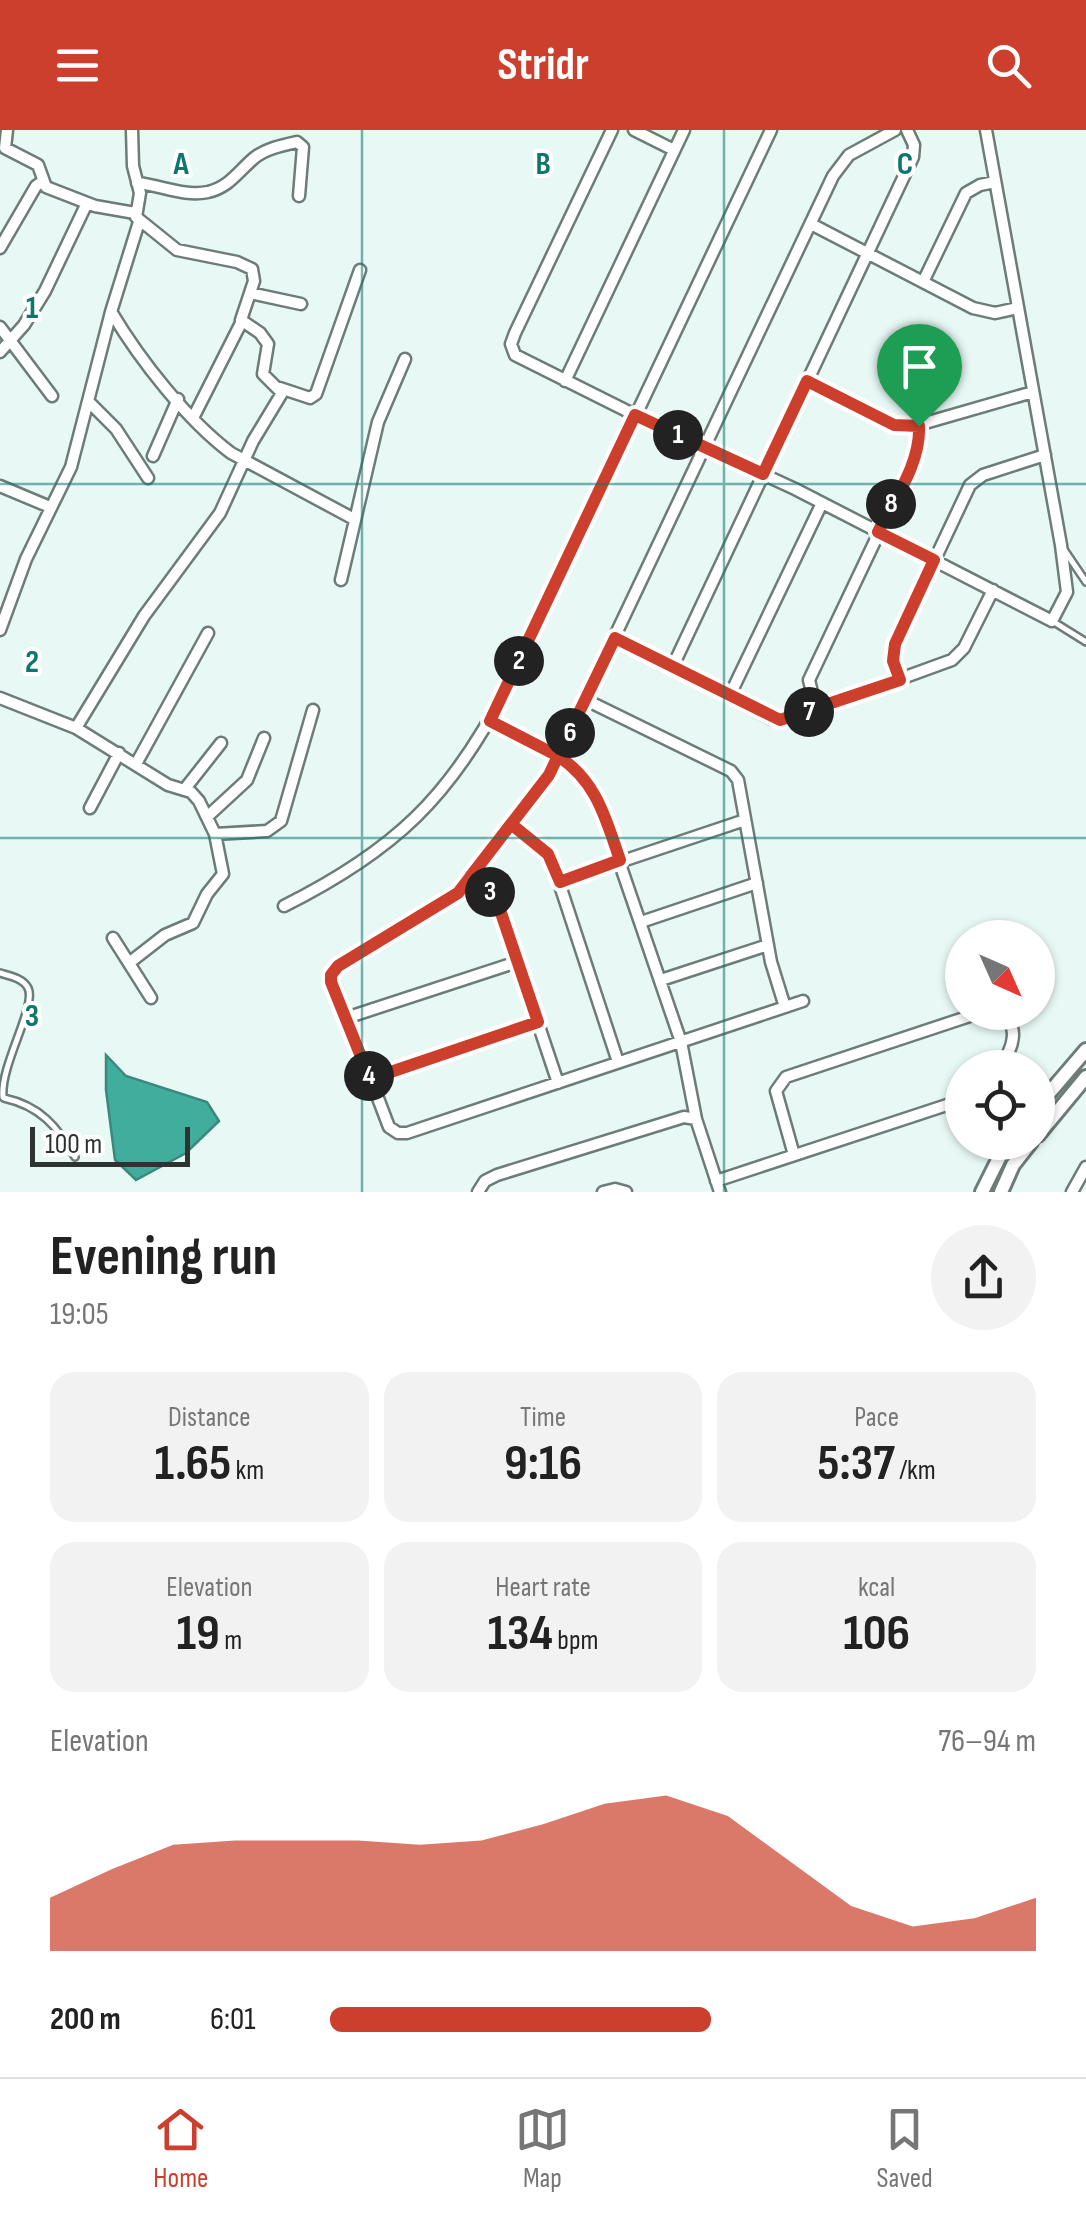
<!DOCTYPE html>
<meta charset="utf-8">
<style>
:root{--surface:#fff;--page:#f2f2f2;--text:#222;--muted:#767676;--line:#e0e0e0;--accent:#cb3f2c}
body{margin:0;font-family:"Sofia Sans Condensed",sans-serif;background:var(--page);color:var(--text);height:100vh;display:flex;flex-direction:column;font-size:38px;white-space:nowrap}
*{box-sizing:border-box;margin:0}
p{font-size:32px;color:var(--muted)}
.icon{flex:none;width:55px;height:55px;fill:none;stroke:currentColor;stroke-width:2;stroke-linecap:round;stroke-linejoin:round}
.map{position:relative;height:1062px;overflow:hidden}
.sheet{display:flex;flex-direction:column;background:var(--surface);flex:1}
.sheet>*{flex:none}
.needle{width:65px;rotate:135deg}
.tools{position:absolute;left:945px;top:790px;display:grid;gap:20px}
.tools a{display:grid;place-items:center;width:110px;height:110px;border-radius:50%;background:var(--surface);box-shadow:0 2px 8px #0004;font-size:50px}
.scale{position:absolute;left:30px;bottom:25px;width:160px;box-sizing:border-box;padding-left:10px;border:5px solid #2c3331;border-top:0;font-size:28px;line-height:35px;white-space:nowrap;color:#2c3331;-webkit-text-stroke:8px #fff;paint-order:stroke}
.pin{position:absolute;display:grid;place-items:center;width:85px;height:85px;color:#fff;margin:-102px -42px;border-radius:50% 50% 50% 0;rotate:-45deg;box-shadow:0 0 10px #0007}
.pin .icon{rotate:45deg}
.km{position:absolute;width:50px;height:50px;margin:-25px;border-radius:50%;background:#222;color:#fff;font-size:28px;line-height:50px;text-align:center}
.round{display:grid;place-items:center;flex:none;width:105px;height:105px;border-radius:52px;background:var(--page)}
.headline{display:flex;align-items:center;justify-content:space-between;height:170px;padding:0 50px}
h1{font-size:55px;font-weight:700;line-height:75px}
.stats{display:grid;grid-template-columns:repeat(3,1fr);gap:15px;height:170px;padding:10px 50px}
.stats div{display:grid;align-content:center;border-radius:25px;background:var(--page);text-align:center}
.stats b{font-size:50px;font-weight:700}
.stats small{font-size:28px;font-weight:400}
.stats p{font-size:28px}
.chart{height:280px;padding:20px 50px}
.chart p{display:flex;justify-content:space-between}
.chart svg{width:100%;height:180px;margin-top:10px;fill:var(--accent);opacity:.7}
ul{padding:0 50px;list-style:none;font-size:32px}
li{display:grid;grid-template-columns:160px 120px 1fr;align-items:center;height:75px}
li i{height:25px;border-radius:12px;background:var(--accent)}
header{display:flex;justify-content:space-between;align-items:center;height:130px;padding:0 50px;background:var(--accent);color:#fff;font-size:45px;font-weight:700}
.dock{display:flex;justify-content:space-around;align-items:center;height:140px;border-top:2px solid var(--line);background:var(--surface);font-size:28px;color:var(--muted)}
.dock a{display:grid;justify-items:center;gap:5px}
.dock .on{color:var(--accent)}
.map>svg:first-child{display:block}
</style>
<header><svg class="icon" aria-label="menu" viewBox="0 0 24 24"><path d="M4 6h16M4 12h16M4 18h16"/></svg>Stridr<svg class="icon" aria-label="search" viewBox="0 0 24 24"><circle cx="10" cy="10" r="6"/><path d="M15 15l6 6"/></svg></header>
<div class="map">
<svg width="1086" height="1062" viewBox="0 0 1086 1062">
<rect width="100%" height="100%" fill="#e8f9f5"/>
<path fill="#41ad9c" stroke="#3b887c" stroke-width="2.5" d="M106,925l20,21 81,26 12,19 -33,32 -50,27 -21,-20 -9,-70z"/>
<g fill="none" stroke-linecap="round" stroke-linejoin="round">
<defs>
<path id="service" d="M1065,421l21,31
M1054,492l32,20
M0,843c10,3 23,5 28,15 9,18 -28,77 -25,109
M4,968c36,8 53,28 71,59"/>
<path id="minor" d="M7,0l-2,18 33,17 8,22 49,19 40,7
M612,0l-97,203 -4,11 4,11 120,60 160,74 257,132 15,-29 -6,-47 -75,-415
M634,0l40,20
M137,53c24,2 46,14 71,9 21,-5 29,-19 45,-33 11,-10 30,-14 44,-17l6,5 -4,49
M811,94l162,84 22,5 23,-5
M0,118l36,-62 7,-5
M923,152l43,-89 14,-8 15,-3
M250,163l51,11
M112,183c28,47 75,107 119,140l123,66
M0,197l52,69
M0,222l24,-27 21,-34 42,-88
M565,251l119,-251
M807,251l86,44 18,2 122,-35
M280,258l30,10 6,-4 44,-124
M89,272l27,27 32,49
M193,288l48,-95
M153,326l25,-57
M0,356l50,21
M341,450l37,-158 27,-63
M0,500l26,-71 45,-92 40,-155 28,-90
M615,509l157,80 15,1 165,-60 12,-12 29,-58
M672,538l241,-511 1,-12 -7,-15
M899,550l-6,-19 2,-17 75,-159 13,-10 62,-20
M729,567l93,-194
M0,568l76,30 92,57 23,7 8,9 16,33 52,-3 14,-10 32,-111
M586,570l145,71 7,9 33,182 14,45
M816,579l-7,-29 104,-219 7,-19 -1,-16
M489,591l82,44 25,29 85,248 15,77
M76,598l68,-112 76,-103 33,-72 29,-48 -19,-19 5,-30 -8,-11 -19,-13 13,-39 -2,-12 -15,-7 -60,-12 -41,-33 4,-24 -7,-27 -1,-36
M136,634l72,-131
M184,660l37,-47
M90,678l29,-55
M208,686l39,-36 17,-42
M511,694l41,37 66,201
M470,747l22,17 6,10 60,179
M560,752l185,-62
M284,776c110,-55 167,-109 223,-219l264,-557
M641,792l116,-39
M113,808l38,60
M129,833l36,-28 28,-12 14,-29 16,-20 -8,-40
M661,850l107,-35
M803,871l-396,132h-9l-9,-6 -58,-152 7,-9 119,-73 92,-118 284,-599 16,-21 46,-25
M994,882c30,9 19,39 4,56
M346,888l171,-56
M370,949l168,-56
M794,1025l-18,-64 10,-14 196,-65
M716,1051l246,-81
M478,1062l7,-11 12,-6 187,-58 12,2 24,73
M603,1062l12,-3 11,3
M1072,1062l14,-25"/>
<path id="tertiary" d="M1038,976l48,-56
M1038,1005l48,-58
M982,1062l25,-50
M1001,1062l12,-27 18,-23"/>
</defs>
<use href="#service" stroke="#6c7c78" stroke-width="10"/>
<use href="#minor" stroke="#6c7c78" stroke-width="15"/>
<use href="#tertiary" stroke="#6c7c78" stroke-width="18"/>
<use href="#service" stroke="#fff" stroke-width="5"/>
<use href="#minor" stroke="#fff" stroke-width="10"/>
<use href="#tertiary" stroke="#fff" stroke-width="12"/>
</g>
<g fill="none" stroke-linecap="round" stroke-linejoin="round">
<defs>
<path id="route" d="M919,296l-25,-1 -87,-44 -44,93 -128,-59 -145,306 68,35 -9,19 -79,102 22,17 6,10 40,118 -168,57 -39,-97v-7l7,-9 120,-73 53,-69 37,30 12,28 60,-22c-14,-40 -23,-79 -62,-104l57,-118 165,82 120,-40 -7,-19 2,-17 39,-84 -56,-28c16,-32 43,-69 41,-106"/>
</defs>
<use href="#route" stroke="#fff" stroke-width="20"/>
<use href="#route" stroke="#cb3f2c" stroke-width="12"/>
</g>
<path fill="none" stroke="#0f766e" stroke-width="2.5" stroke-opacity="0.55" d="M362,0v1062M724,0v1062M0,354h1086M0,708h1086"/>
<g font-size="32" text-anchor="middle" font-weight="bold" fill="#0f766e" stroke="#fff" stroke-width="8" stroke-linejoin="round" paint-order="stroke">
<text x="181" y="44">A</text>
<text x="543" y="44">B</text>
<text x="905" y="44">C</text>
<text x="32" y="188">1</text>
<text x="32" y="542">2</text>
<text x="32" y="896">3</text>
</g>
</svg>
<div class="tools">
<a><svg class="needle" viewBox="-14 -14 28 28"><path d="M0-13l5 13h-10z" fill="#e53935"/><path d="M0 13l5-13h-10z" fill="#767676"/></svg></a>
<a><svg class="icon" aria-label="locate" viewBox="0 0 24 24"><circle cx="12" cy="12" r="6"/><path d="M12 2v4M12 18v4M2 12h4M18 12h4"/></svg></a>
</div>
<div class="scale">100 m</div>
<div class="pin" style="left:919px;top:296px;background:#1e9e55"><svg class="icon" aria-label="arrive" viewBox="0 0 24 24"><path d="M6 21V4h12l-3 4 3 4H6"/></svg></div>
<b class="km" style="left:678px;top:305px">1</b>
<b class="km" style="left:519px;top:531px">2</b>
<b class="km" style="left:490px;top:762px">3</b>
<b class="km" style="left:369px;top:946px">4</b>
<b class="km" style="left:570px;top:603px">6</b>
<b class="km" style="left:809px;top:582px">7</b>
<b class="km" style="left:891px;top:374px">8</b>
</div>
<section class="sheet">
<div class="headline"><div><h1>Evening run</h1><p>19:05</p></div><a class="round"><svg class="icon" aria-label="share" viewBox="0 0 24 24"><path d="M12 15V3M7 8l5-5 5 5M5 13v7h14v-7"/></svg></a></div>
<div class="stats">
<div><p>Distance</p><b>1.65<small> km</small></b></div>
<div><p>Time</p><b>9:16</b></div>
<div><p>Pace</p><b>5:37<small> /km</small></b></div>
</div>
<div class="stats">
<div><p>Elevation</p><b>19<small> m</small></b></div>
<div><p>Heart rate</p><b>134<small> bpm</small></b></div>
<div><p>kcal</p><b>106</b></div>
</div>
<div class="chart"><p><span>Elevation</span>76–94 m</p>
<svg viewBox="0 0 160 44" preserveAspectRatio="none"><path d="M0 44V31L10 24L20 18L30 17L40 17L50 17L60 18L70 17L80 13L90 8L100 6L110 11L120 22L130 33L140 38L150 36L160 31V44z"/></svg>
</div>
<ul>
<li><b>200 m</b>6:01<i style="width:54%"></i></li>
</ul>
</section>
<nav class="dock">
<a class="on"><svg class="icon" aria-label="home" viewBox="0 0 24 24"><path d="M3 11l9-7 9 7M6 9v11h12V9"/></svg>Home</a>
<a><svg class="icon" aria-label="map" viewBox="0 0 24 24"><path d="M3 6l6-2 6 2 6-2v14l-6 2-6-2-6 2zM9 4v14M15 6v14"/></svg>Map</a>
<a><svg class="icon" aria-label="saved" viewBox="0 0 24 24"><path d="M7 4h10v16l-5-4-5 4z"/></svg>Saved</a>
</nav>
